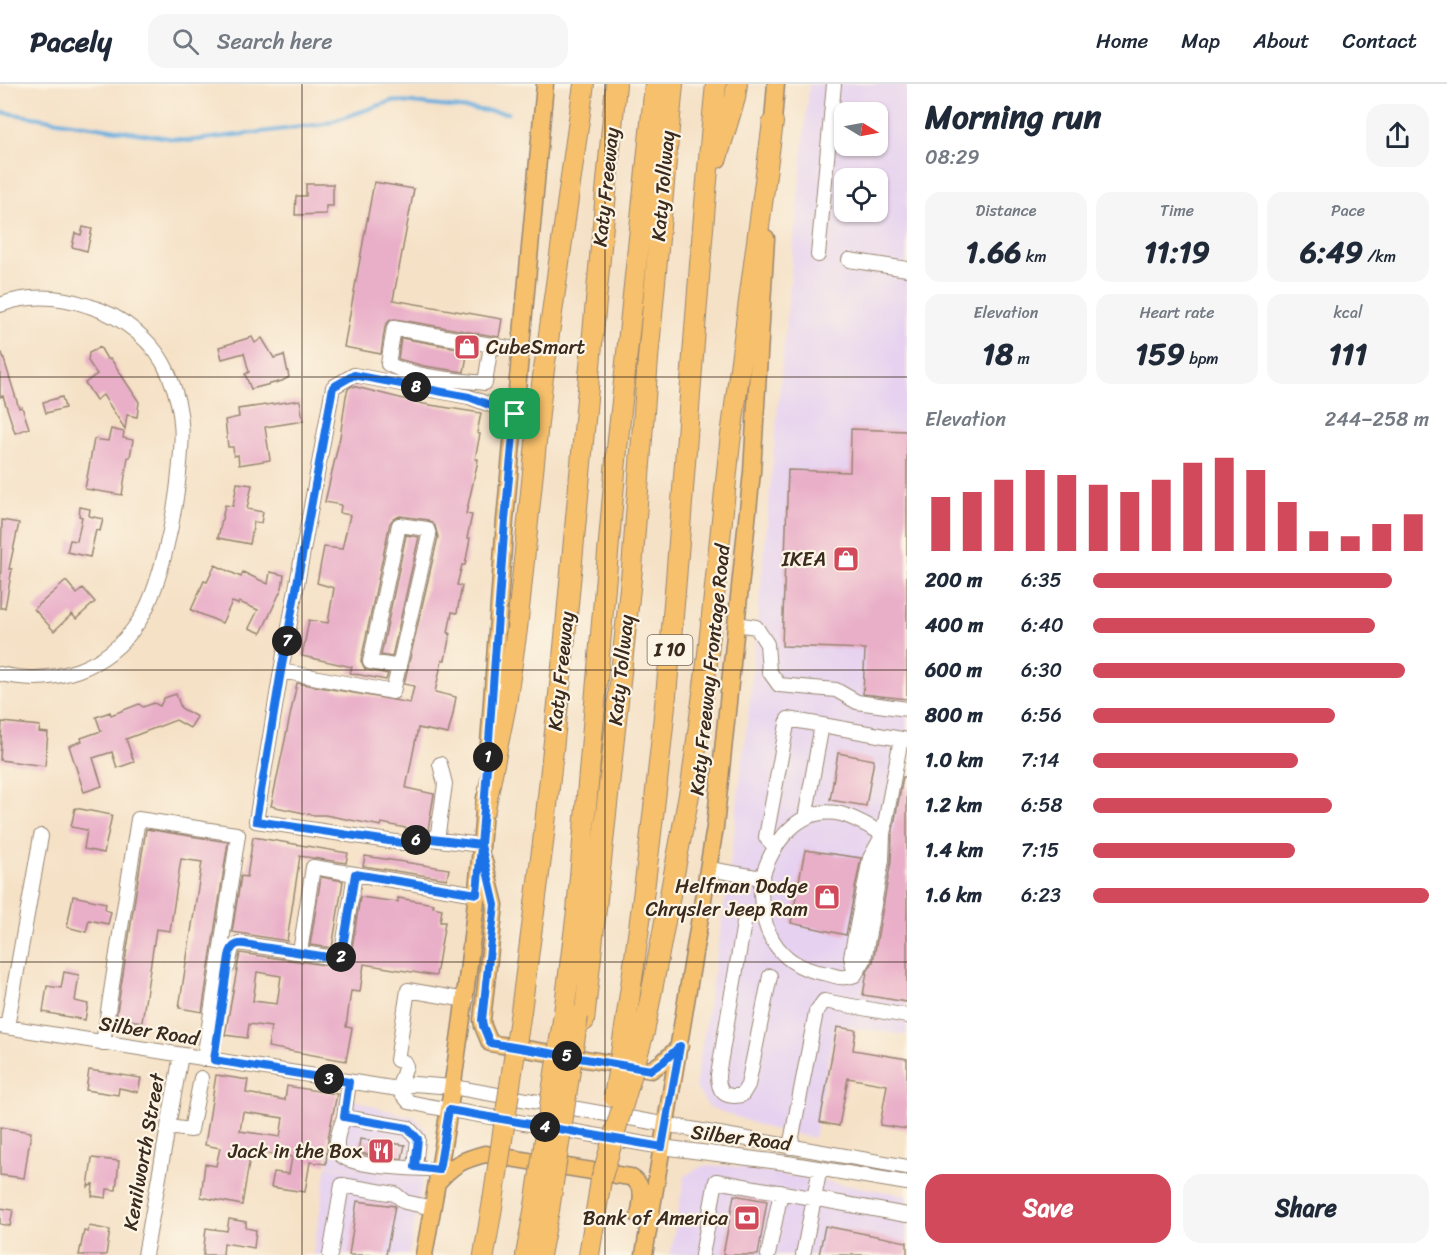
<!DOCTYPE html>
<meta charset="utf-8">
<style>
:root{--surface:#fff;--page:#f6f6f7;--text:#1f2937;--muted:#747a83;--line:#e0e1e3;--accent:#d1495b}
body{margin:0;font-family:Sriracha,sans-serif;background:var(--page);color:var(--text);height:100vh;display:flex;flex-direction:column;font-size:22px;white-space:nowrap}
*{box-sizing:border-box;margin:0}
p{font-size:20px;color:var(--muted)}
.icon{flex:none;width:33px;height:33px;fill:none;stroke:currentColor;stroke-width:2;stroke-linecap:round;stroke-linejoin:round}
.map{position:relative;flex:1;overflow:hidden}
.panel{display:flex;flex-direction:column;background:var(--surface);width:540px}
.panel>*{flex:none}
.needle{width:39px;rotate:100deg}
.buttons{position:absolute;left:834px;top:18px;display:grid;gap:12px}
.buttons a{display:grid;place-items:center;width:54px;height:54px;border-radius:12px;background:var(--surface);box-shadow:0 2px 4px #0004;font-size:30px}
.pin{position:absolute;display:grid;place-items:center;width:51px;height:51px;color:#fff;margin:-26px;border-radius:12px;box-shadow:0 3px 9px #0006}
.km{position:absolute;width:30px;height:30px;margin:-15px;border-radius:50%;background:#222;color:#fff;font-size:16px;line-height:30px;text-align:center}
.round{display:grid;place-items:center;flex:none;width:63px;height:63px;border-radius:18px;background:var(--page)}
.overview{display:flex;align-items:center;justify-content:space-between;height:102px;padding:0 18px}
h1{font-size:33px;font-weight:800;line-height:45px}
.metrics{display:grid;grid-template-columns:repeat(3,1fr);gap:9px;height:102px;padding:6px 18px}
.metrics div{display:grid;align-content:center;border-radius:15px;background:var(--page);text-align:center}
.metrics b{font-size:30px;font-weight:800}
.metrics small{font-size:16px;font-weight:400}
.metrics p{font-size:16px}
.chart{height:168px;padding:12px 18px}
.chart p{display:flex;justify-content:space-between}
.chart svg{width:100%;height:108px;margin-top:6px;stroke:var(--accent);stroke-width:6}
.action{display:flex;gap:12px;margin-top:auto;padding:12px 18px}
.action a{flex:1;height:69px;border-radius:18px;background:var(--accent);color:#fff;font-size:24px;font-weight:800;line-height:69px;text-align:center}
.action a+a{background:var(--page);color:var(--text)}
ul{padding:0 18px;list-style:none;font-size:20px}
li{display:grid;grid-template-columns:96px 72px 1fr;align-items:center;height:45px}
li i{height:15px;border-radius:8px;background:var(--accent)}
header{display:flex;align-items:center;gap:36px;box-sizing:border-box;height:84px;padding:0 30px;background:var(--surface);border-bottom:2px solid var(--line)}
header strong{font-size:28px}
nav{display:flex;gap:33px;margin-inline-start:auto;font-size:21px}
.search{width:420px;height:54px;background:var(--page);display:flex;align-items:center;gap:15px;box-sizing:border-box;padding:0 21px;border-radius:18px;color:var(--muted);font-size:22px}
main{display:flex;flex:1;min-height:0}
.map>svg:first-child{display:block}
</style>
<header>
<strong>Pacely</strong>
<div class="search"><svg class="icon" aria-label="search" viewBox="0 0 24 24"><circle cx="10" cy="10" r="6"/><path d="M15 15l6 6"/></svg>Search here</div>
<nav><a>Home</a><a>Map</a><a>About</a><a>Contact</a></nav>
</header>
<main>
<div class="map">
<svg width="907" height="1171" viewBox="0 0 907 1171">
<rect width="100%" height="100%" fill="#fcf5e5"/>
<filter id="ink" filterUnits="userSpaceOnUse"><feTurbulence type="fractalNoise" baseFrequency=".0167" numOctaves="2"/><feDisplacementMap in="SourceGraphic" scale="12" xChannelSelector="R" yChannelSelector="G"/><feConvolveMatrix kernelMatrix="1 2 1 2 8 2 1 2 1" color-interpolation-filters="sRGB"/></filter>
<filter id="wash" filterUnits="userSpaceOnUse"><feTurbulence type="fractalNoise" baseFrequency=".008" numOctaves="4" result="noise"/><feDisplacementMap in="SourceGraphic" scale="24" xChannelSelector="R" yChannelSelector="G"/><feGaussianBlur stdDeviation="1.35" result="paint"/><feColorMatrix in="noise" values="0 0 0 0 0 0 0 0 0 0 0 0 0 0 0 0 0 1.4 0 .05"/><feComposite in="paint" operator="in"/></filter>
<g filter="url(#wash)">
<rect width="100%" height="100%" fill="#f5e1c6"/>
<path fill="#e6d2f0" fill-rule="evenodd" d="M809,0h98v951l-72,-10 -21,113 -47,-10 -58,-21 -14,-20 32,-197 23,-192zM844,28h34v34h-34zM844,94h34v34h-34z
M340,1011l38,13 39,10 11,16 -5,45 -14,76h-96l14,-89 83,11 -82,-12z
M702,1082h29l176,29v60h-237l15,-79z"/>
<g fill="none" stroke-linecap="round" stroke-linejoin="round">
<path stroke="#69adde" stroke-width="4" d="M0,28l188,29 137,-17 67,-23 116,12"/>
</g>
<g id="blocks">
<path fill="#e9aec8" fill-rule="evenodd" d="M374,98l40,7 -21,111 109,19 -3,18 -104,-18 -5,1 -5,6 -4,28 -37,-7z
M306,100h27v22h-7v8l-31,1 1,-19h10z
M83,143l9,2 -5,22 -15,-4 3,-14 6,2z
M252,253l3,6 7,-5 12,20 10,-3 5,22 -7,4 -31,8 -6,-15 4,-2 -5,-19 -22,6 -3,-12z
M401,254l67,12 -4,22 -40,-6 -26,-7z
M100,263l7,12h4l28,43 -2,15 -10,-2 -2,14 -22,-34 -7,5 -11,-17 12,-9 -9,-13 1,-8z
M0,269h2l17,55 3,-1 7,21 -14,5 -12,-37 -3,1z
M352,302l72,18 57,9 -4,20 3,1 -5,25h3l-1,6 -11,49 6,1 -5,23h3l-1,6 -4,21h-3l-5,20 5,1 -4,21 -1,6 -5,-1 -4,21h2l-4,22 -1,5h-3l-7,32 21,5 -3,17 -5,20 -30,-6 -12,60 28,6 -6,36h-13l-33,-7 -1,3 -56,-11h-12l-42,-9 26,-123 113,20 4,-17 -10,-2 34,-147 -3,-11 -7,-6 -28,-4 -7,3 -3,4 -29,138 4,8 23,5 -2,6 -36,-7 2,-6 -50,-11 7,-36 19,3 6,-35 -17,-5 7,-36 18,2 8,-34 -10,-2 1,-8 -16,-3 15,-65 6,-41 2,-7z
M62,313l3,11 -19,5 -3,-11z
M300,316l3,21 -38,6 5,33 -31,5 -1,-10 -4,1 -1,-9h-5l-3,-27 14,-3 -1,-8z
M111,345l13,3 -1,6 10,2 -3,17h-2l-6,38 -37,-6 9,-50 14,2z
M851,345l56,2v268l-44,-5 2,-45 -83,-3 6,-176 62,2z
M237,399l15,2 -5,24 16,3 -2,11 -7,-1 -4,22 -32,-6 7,-33 8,1z
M80,423l10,2 -1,7 14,3 -3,12 -4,-1 -6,27 -23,-5 3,-12 7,1 5,-24 -3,-1z
M2,436l17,3 -10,46h3l-7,39h-5z
M406,451l13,2 -27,120 -11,-2z
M215,481l26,12 2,-5 25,12 2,-12 14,3 -2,13 -21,45 -12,-5 9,-18 -19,-8 -1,2 -6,-2 -10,21 -31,-13 13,-29 3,1z
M66,497l11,13 6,-6 12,14 -19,17 -4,-5 -18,17 -20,-22z
M176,610l5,14 16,9 -7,11 -14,-8 -50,19 8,23 -17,6 -5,-16 -19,6 9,28 -18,6 -15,-46 13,-5 -1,-3 20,-7 -5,-14 14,-5 1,3 28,-11 4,3 11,-4 6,3 4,-8z
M2,638l38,4 -1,6 9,1 -3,33 -45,-6z
M838,669l36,7 -8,46 -36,-6z
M903,693h4v225l-44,-7 4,-23 6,-10 18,-100 1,-27z
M75,724l37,7 -8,38 -20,-4 3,-19 -16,-3z
M146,745l82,13 -26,170 -23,-4 23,-146 -21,-3 -11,72 -14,-2 -14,93 -26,-4z
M253,753l95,16 -2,10 -46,-7 -13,85 -55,-9 9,-56 6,1z
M805,766l56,8 -15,77 -55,-12z
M365,772l84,13 -2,10 -84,-13z
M321,793l22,4 -11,67 -22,-3z
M73,812l33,7 -1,7 6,2 -3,12 -19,-4 -3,12 -19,-5z
M360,813l38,5v-4l36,6 -1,3 9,2 -2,13h5l-9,54 -72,-12 -4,28 -9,-1 -5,36 6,1 -6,33 -78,-14 3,-20 -22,-3 -2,14 -22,-3 15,-82 106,15 4,-8zM257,888l24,4 -4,28 -24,-3z
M64,888l15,3 -4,26 13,3 -3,16 -42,-8 4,-26 14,2z
M837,943l19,3 -3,20 54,9v70l-27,-4 7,-40 -39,-7 -9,48 -19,-4z
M89,986l52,8 -3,14 -19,-4 -1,7 -32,-5z
M216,991l32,5 -2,13 39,7 2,-14 50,8 -9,44 -2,26 -16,-2 -5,30 -34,-5 3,-15 15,2 3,-17 -41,-6 -9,54 -41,-8 4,-33 11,2 4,-18 -15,-3zM243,1028l40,6 -3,19 -40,-6z
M0,1043l31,5 -7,46 -24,-3z
M360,1055l45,6 -3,14 -44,-6z
M92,1074l27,3 -3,29 -9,-1 -1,9 -14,-2 1,-12 -5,3z
M734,1111l33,6 -9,54h-35z
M357,1117l38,5 -9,49h-37z
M0,1124l13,2 -3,16 -10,-2z
M229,1135l17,3v6l10,2 -2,18 -30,-5 -1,12h-20l3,-27 21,3z
M89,1142l21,4 -4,25h-27l5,-24 4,1z
M825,1142l82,16v13h-88z"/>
</g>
</g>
<g filter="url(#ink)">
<use href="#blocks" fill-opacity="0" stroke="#988672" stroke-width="1.5"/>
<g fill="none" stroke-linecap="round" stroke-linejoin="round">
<defs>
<path id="minor" d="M818,171l16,-171
M849,176l58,9
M0,221c29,-11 59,-9 89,1 33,10 67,36 80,69 18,42 13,73 8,116 -5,36 -18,100 -38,130 -32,49 -85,65 -139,53
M491,261l-6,38c-28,-3 -73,-6 -97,-19l6,-36 127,22
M736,540l20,3 11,17 2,27 10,14 57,5 21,12 50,7
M400,583l-30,-5 29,-137 28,4 2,6 -36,157 -112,-21 -25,150 146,22 21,-5 58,7
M281,587l52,-284 21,-12 115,22 46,17
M805,734l17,-93 85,15
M437,756l8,-56 -5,-20
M774,762l-8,-9 22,-118 34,6
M709,785l53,9c10,-35 38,-74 79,-64 15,4 29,13 42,20l18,-95
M762,794c-5,45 12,87 61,95 16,3 15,7 32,2l9,-15 18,-100 1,-26
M761,827l-13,6 -4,6 -26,152c0,16 6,24 24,20l6,-10 22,-109
M300,868l13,-85 42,7
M228,882l4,-19 7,-4 102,16 14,-85 122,20
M855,891l-4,-18 19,-99 11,-20
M0,942l398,63 16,-5 39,3 454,80
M7,943l34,-191
M103,959l35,-224 98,15 2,1 -34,224
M349,998l-5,35 64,11 10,11 -3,28
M398,1005l11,13 19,4 234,41 125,16 120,20
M398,1005l8,-23 -2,-4 -7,-2 11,-70 58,10
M344,1033c-3,10 -11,25 -5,36 7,15 83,15 100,17
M168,1043l23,3 10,-52
M790,1063l26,-135 8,-11 83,15
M145,1171l36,-200
M330,1171l12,-70 53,9 10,8 28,6
M702,1171l14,-74 191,34
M768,1171l13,-63
M803,1171l17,-87"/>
<path id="major" d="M772,50l4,-50
M488,674l17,-238 40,-436
M484,777l11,44 -13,115 1,6 7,17 161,27 12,-8 17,-16
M437,1099c15,-18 25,-23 48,-29l145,23c16,8 12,24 9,39
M424,1171c28,-151 50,-303 61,-457
M644,1171l71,-428 37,-355 14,-234"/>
<path id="highway" d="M717,74l18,-60 2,-14
M485,725l21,-105 11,-75 25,-245 42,-300
M521,927l22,-168 21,-195 52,-564
M564,929l13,-102 40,-462 38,-365
M584,937l48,-452 16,-210 25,-275
M625,944c20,-137 37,-274 48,-412 15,-177 25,-355 43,-532
M644,948l48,-253 15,-116 23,-220 43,-321
M484,1171l9,-54
M526,1171l9,-49
M540,1171l9,-45
M589,1171l12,-75"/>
</defs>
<use href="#minor" stroke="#988672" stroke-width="16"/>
<use href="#major" stroke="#988672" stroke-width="19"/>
<use href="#highway" stroke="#988672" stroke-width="22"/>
<use href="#minor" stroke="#fff" stroke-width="14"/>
<use href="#major" stroke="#f7c06c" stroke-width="16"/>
<use href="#highway" stroke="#f7c06c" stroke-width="20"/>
<defs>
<path id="highway-bridge" d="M614,1013l11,-69
M601,1096l43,-148
M493,1117l28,-190
M535,1122l29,-193
M549,1126l29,-194"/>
</defs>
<use href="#highway-bridge" stroke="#988672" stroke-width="22" stroke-linecap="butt"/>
<use href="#highway-bridge" stroke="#f7c06c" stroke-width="20"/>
</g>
</g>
<g fill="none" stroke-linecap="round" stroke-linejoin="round" filter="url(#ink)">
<defs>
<path id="route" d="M515,330l-10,106 -21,289 -7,85 -122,-20 -14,85 -97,-15c-9,-1 -13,3 -15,12l-15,104 135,22 -5,35 64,11 10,11 -3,28 24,3 10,-60 213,37 18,-101 -17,16 -12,8 -161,-27 -7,-17 -1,-6 13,-115 -14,-60 -58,-7 -21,5 -146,-22 25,-150 52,-284 21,-12 115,22 28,11 18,6"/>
</defs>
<use href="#route" stroke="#fff" stroke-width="12"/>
<use href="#route" stroke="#1a73e8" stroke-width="8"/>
</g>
<path fill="none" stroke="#3b2a1e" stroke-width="1.5" stroke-opacity="0.55" d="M302,0v1171M605,0v1171M0,293h907M0,586h907M0,878h907"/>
<defs>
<symbol id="shop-square" viewBox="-11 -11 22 22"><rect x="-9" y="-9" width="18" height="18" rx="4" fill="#d1495b" stroke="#fcf5e5"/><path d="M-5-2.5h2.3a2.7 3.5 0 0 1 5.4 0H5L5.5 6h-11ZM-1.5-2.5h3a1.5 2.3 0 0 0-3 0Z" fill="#fff"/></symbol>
<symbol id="restaurant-square" viewBox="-11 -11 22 22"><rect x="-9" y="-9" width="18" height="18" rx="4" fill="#d1495b" stroke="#fcf5e5"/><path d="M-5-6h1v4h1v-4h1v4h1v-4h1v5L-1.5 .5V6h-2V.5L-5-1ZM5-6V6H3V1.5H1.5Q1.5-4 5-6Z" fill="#fff"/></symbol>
<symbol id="bank-square" viewBox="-11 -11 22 22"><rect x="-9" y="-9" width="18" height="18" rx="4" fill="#d1495b" stroke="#fcf5e5"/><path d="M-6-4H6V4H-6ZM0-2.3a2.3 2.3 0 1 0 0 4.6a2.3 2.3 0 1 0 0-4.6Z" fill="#fff"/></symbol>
</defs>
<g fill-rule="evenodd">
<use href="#shop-square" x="452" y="248" width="30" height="30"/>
<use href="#shop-square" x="831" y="460" width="30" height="30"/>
<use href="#shop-square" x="812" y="798" width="30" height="30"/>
<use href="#restaurant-square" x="366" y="1052" width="30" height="30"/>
<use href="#bank-square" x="732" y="1119" width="30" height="30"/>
</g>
<g text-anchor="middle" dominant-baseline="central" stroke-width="4.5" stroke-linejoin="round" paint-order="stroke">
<rect fill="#fcf5e5" stroke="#75675a" stroke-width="1.5" x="647.5" y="551" width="45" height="30" rx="4.5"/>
<g font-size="18" font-weight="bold" fill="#3b2a1e">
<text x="670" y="566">I 10</text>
</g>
<g font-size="20" fill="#3b2a1e" stroke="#fcf5e5">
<text transform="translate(663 102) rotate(-85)">Katy Tollway</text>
<text transform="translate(606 103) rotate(-84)">Katy Freeway</text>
<text transform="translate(621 586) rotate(-84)">Katy Tollway</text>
<text transform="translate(710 586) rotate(-84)">Katy Freeway Frontage Road</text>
<text transform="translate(561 587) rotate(-84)">Katy Freeway</text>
<text transform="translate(149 947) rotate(9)">Silber Road</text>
<text transform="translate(741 1054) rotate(7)">Silber Road</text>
<text transform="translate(144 1068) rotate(-80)">Kenilworth Street</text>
</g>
<g font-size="20" fill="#3b2a1e" stroke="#fcf5e5" text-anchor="end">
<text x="486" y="263" text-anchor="start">CubeSmart</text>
<text x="826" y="475">IKEA</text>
<text x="808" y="802">Helfman Dodge<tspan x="808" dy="23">Chrysler Jeep Ram</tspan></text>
<text x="362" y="1067">Jack in the Box</text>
<text x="728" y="1134">Bank of America</text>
</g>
</g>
</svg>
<div class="buttons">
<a><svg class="needle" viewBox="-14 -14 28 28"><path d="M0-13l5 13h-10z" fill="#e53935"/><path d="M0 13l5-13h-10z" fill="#747a83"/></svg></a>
<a><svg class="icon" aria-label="locate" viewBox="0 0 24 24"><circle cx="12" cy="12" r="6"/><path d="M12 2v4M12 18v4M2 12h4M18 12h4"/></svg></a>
</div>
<div class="pin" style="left:515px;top:330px;background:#1e9e55"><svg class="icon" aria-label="arrive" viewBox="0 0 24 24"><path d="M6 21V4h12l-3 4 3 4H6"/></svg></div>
<b class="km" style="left:488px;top:673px">1</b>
<b class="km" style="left:341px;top:873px">2</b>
<b class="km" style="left:329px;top:995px">3</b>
<b class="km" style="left:545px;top:1043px">4</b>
<b class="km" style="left:567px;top:972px">5</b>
<b class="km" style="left:416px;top:756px">6</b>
<b class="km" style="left:287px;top:557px">7</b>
<b class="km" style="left:416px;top:303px">8</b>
</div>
<section class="panel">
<div class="overview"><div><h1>Morning run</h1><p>08:29</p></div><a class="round"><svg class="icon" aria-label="share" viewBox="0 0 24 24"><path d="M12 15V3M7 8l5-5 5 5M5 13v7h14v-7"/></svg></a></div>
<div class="metrics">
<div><p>Distance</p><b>1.66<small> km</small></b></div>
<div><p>Time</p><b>11:19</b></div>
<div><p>Pace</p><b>6:49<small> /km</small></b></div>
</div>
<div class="metrics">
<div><p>Elevation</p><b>18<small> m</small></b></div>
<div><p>Heart rate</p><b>159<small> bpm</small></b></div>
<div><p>kcal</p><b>111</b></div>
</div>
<div class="chart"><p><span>Elevation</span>244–258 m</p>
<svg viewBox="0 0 160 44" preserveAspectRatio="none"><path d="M5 44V22M15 44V20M25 44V15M35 44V11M45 44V13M55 44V17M65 44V20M75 44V15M85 44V8M95 44V6M105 44V11M115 44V24M125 44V36M135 44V38M145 44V33M155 44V29"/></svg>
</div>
<ul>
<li><b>200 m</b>6:35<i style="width:89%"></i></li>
<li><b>400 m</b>6:40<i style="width:84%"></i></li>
<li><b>600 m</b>6:30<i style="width:93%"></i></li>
<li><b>800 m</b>6:56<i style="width:72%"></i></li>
<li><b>1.0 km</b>7:14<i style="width:61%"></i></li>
<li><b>1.2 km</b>6:58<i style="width:71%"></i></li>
<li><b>1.4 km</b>7:15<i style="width:60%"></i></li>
<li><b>1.6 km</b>6:23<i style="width:100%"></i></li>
</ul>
<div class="action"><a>Save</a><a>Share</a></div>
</section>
</main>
